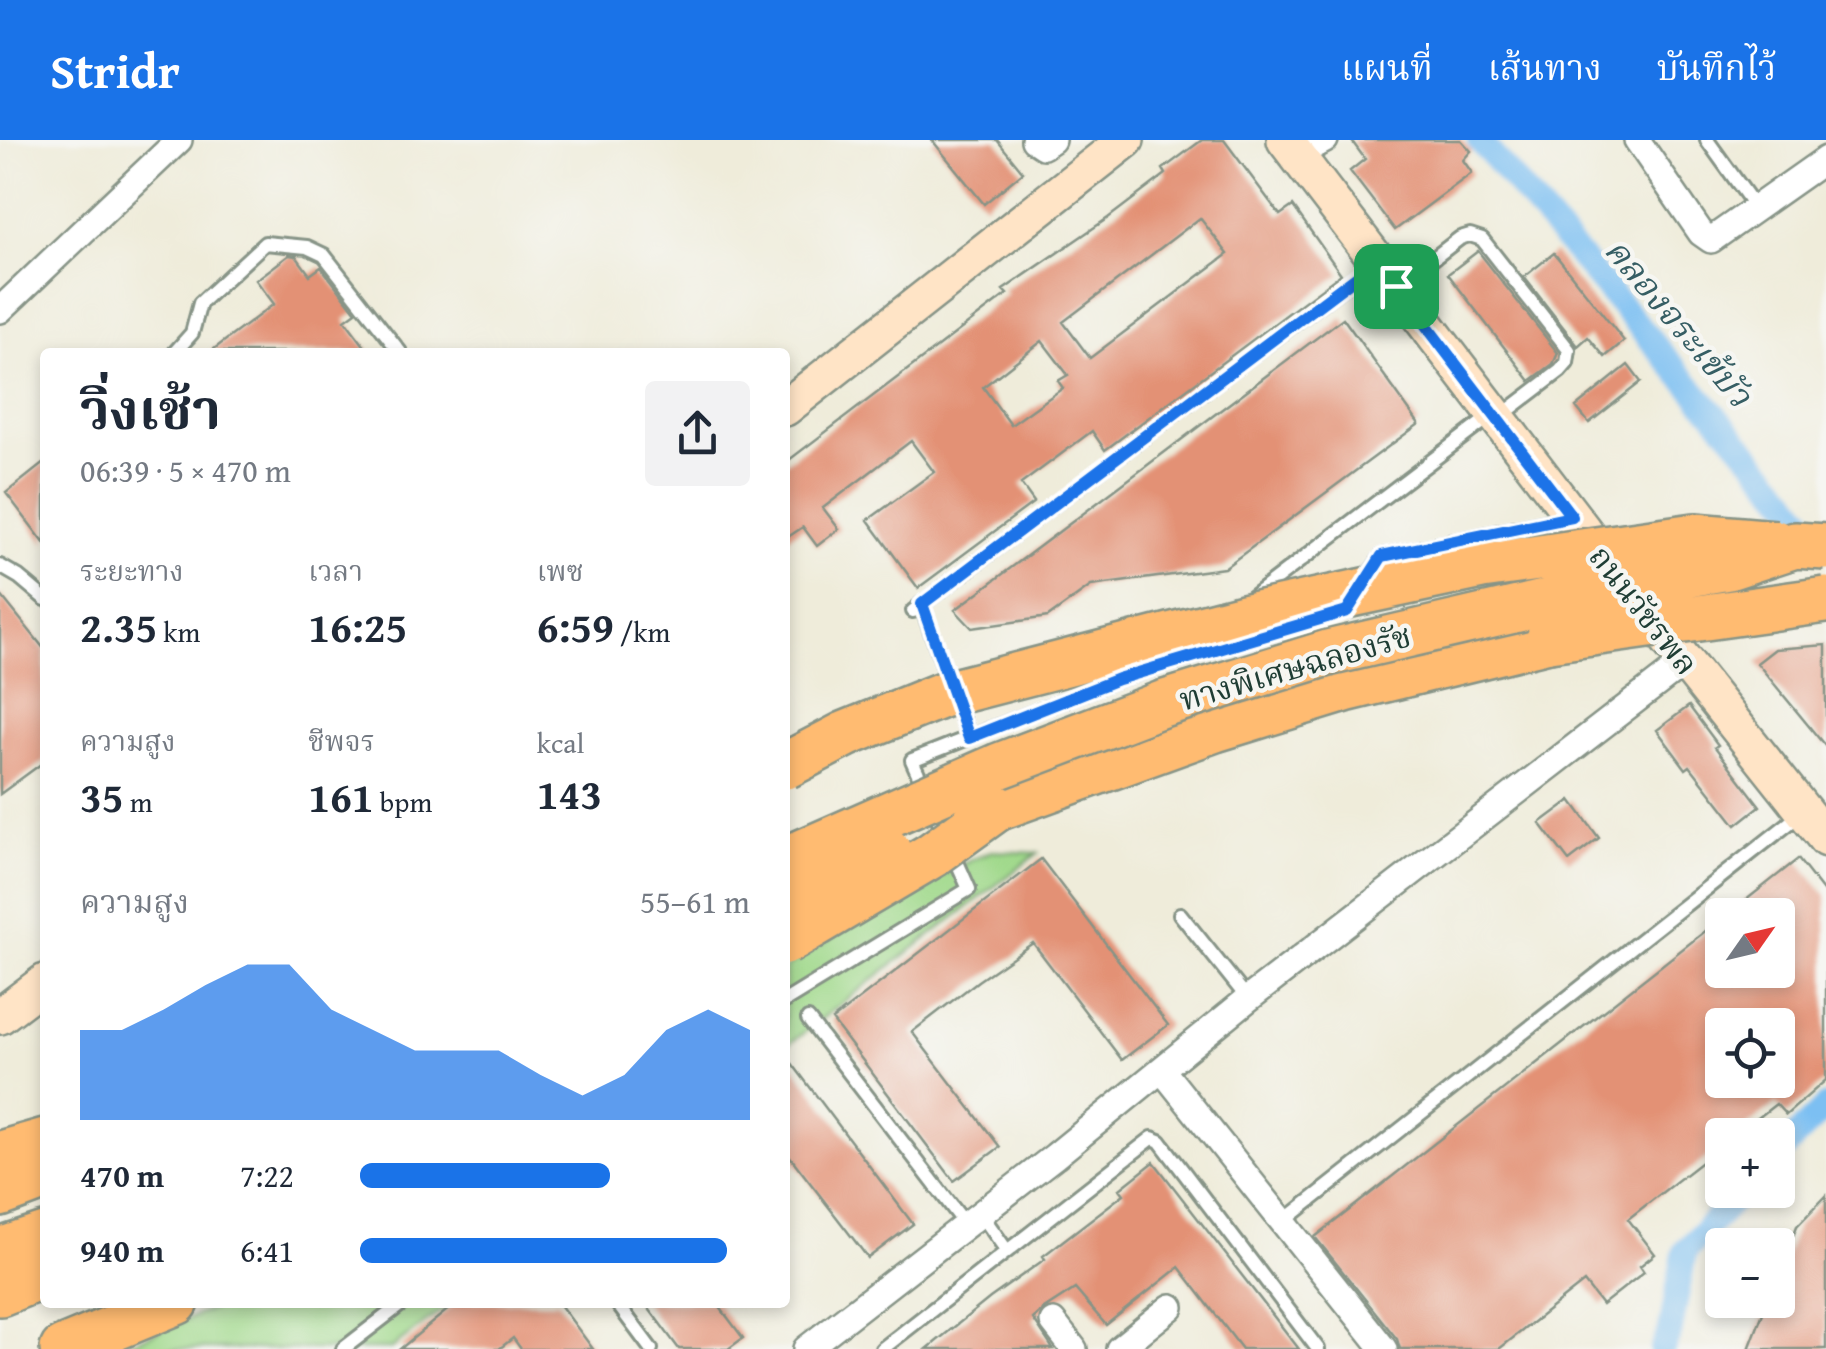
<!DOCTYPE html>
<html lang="th">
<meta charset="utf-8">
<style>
:root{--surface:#fff;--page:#f2f2f3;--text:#1f2937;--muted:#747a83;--accent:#1a73e8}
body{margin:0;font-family:"Gentium Book Plus","Noto Serif Thai",serif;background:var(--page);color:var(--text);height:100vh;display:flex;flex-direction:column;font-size:38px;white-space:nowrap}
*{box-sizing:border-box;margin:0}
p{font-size:32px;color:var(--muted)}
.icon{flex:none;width:55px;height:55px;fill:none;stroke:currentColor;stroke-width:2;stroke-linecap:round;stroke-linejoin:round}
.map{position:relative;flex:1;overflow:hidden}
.drawer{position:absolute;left:40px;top:208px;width:750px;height:960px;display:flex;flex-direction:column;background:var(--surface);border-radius:10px;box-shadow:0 5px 15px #0003}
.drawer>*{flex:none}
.needle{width:65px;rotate:56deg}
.controls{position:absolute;left:1705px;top:758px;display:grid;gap:20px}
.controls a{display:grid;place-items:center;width:90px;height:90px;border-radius:10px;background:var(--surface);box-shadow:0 5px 15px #0003;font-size:50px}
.pin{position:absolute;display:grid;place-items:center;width:85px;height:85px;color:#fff;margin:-42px;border-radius:20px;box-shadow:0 5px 15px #0006}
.round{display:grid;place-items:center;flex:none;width:105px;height:105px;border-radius:10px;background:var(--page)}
.overview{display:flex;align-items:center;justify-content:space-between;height:170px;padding:0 40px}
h1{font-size:55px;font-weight:700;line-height:75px}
.stats{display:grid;grid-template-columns:repeat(3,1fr);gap:15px;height:170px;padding:10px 40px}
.stats div{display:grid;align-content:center}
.stats b{font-size:42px;font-weight:700}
.stats small{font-size:28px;font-weight:400}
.stats p{font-size:28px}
.chart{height:280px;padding:20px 40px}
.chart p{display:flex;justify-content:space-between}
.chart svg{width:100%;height:180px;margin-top:10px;fill:var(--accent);opacity:.7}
ul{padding:0 40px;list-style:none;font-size:32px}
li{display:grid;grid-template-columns:160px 120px 1fr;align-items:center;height:75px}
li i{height:25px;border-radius:12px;background:var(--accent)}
header{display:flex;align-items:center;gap:60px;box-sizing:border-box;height:140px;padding:0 50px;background:var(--accent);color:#fff}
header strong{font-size:48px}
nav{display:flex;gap:55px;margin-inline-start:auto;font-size:35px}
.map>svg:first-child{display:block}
</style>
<header>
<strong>Stridr</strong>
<nav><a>แผนที่</a><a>เส้นทาง</a><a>บันทึกไว้</a></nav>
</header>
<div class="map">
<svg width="1826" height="1209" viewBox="0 0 1826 1209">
<rect width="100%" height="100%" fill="#f6f6f2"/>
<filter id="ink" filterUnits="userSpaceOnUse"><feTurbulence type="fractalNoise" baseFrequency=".01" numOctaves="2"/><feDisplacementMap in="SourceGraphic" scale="20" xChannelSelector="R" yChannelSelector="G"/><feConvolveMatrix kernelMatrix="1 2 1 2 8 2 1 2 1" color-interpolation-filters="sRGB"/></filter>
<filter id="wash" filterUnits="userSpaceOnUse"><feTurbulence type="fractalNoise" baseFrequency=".0048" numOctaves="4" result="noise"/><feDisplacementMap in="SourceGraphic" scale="40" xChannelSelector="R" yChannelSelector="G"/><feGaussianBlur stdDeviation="2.25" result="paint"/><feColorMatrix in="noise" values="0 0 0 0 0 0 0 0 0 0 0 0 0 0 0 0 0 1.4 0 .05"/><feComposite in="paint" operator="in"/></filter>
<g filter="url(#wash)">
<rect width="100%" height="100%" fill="#efecda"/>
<path fill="#a0d98b" stroke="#608b60" stroke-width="2.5" d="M991,711l47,2 -253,194v-79l108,-70z
M226,1163h225l-60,46h-275z"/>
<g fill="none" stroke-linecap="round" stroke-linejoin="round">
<path stroke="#7bbff2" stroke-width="25" d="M1479,0l312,363 34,45
M1778,1014l48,-47
M1662,1209l8,-17 15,-81 58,-61"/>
</g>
<g id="blocks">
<path fill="#e39174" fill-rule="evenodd" d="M932,0h65l26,32 -39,32z
M1202,0h22l56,75 13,-9 48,68 -236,176 -13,-19 -71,53 13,18 -116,86 -50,-68 66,-48 -23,-31 -88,67 16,21 -22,17 -14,-19 -18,12v-76l222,-169 -4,-4 105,-72 58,-44 -3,-5zM1200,78l28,36 -138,104 -27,-36zM1042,201l26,34 -10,6 5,7 -52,37 -28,-38z
M1351,0h110l10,11 -8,9 9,13 -77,57 -45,-59 15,-12z
M1478,111l80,102 -5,11 -23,17 -82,-107z
M1554,113l70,88 -19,16 -17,-20 -10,9 -54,-69z
M289,115l7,1 14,19 11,-8 35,45 -11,8 24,32h-159l64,-48 -18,-24z
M1343,178l76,106 -195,144 -133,18 -43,31 -76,11 -17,-18z
M1628,225l13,17 -52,41 -13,-16z
M45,322v82l-39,-51z
M0,454l45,56v111l-45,33z
M1826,505v102l-69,-84 18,-14z
M1689,566l29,39 -3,2 45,59 -24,19 -46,-59 -4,3 -29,-39z
M1571,660l28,38 -30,23 -29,-38z
M1041,719l127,166 -46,35 -89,-117 -55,38 -66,51 88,115 -46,34 -122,-161z
M1798,719l28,36v185l-40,35 -10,-11 -40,31h-14v11l-94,73 27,35 -15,12 4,6 -42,33 -18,-23 -85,67h-99l-3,-10 -82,-102 407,-319v52h56v-55h-51zM1722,885h56v55h-56z
M785,914l128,170 -45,34 -83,-108z
M1154,1022l145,187h-57l-63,-82 -73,58 -31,-36 -31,20 -11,10 20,30h-126l63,-51 55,-39 -2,-3 81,-62 -4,-5z
M1826,1056v153h-77l19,-49h10v-24l19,-50z
M457,1162h101l35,47h-72l-8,-11 -14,11h-99z
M644,1162h72l27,36 -15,11h-49z"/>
</g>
</g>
<g filter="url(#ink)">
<use href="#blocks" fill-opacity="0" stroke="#879487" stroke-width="2.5"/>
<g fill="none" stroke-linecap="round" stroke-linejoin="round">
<defs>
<path id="lane" d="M1707,0l49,68
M1399,145l61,-47 10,-3 12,4 87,111 -2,13 -7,8 -59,45
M175,212l17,-19 8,-30 65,-60 42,4 17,8 76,97
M0,426l19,11 26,22
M1366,439l16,-23 188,-39
M1251,458l241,-183
M921,464l48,133
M913,471l462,-348
M1180,774l68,85
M785,861l184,-112 -57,-129 206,-81 160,-47
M808,879l158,206
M981,1074l26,37
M1283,1082l519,-409
M616,1162l35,47
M343,1209l61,-47
M882,1209l270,-211 8,3 158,208"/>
<path id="street" d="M1034,0l9,6 9,-6
M1637,0l64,93 10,7 115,-81
M1297,15l28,-15
M0,170l179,-170
M1162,930l222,279
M1053,1182l21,27
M806,1209l249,-193 193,-157 437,-337
M1119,1209l52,-42"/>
<path id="secondary" d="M1285,0l324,424
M785,268l341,-268
M1644,470l182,229
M0,876l45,-34"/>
<path id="highway" d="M997,668l218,-79 130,-40 204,-50
M0,1014l45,-13
M0,1054l45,-17
M0,1111l45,-15
M0,1153l45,-18
M63,1209l113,-47"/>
</defs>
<use href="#lane" stroke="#879487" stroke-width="18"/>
<use href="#street" stroke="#879487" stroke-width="30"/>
<use href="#secondary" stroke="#879487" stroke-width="40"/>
<use href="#highway" stroke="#879487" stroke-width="50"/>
<use href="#lane" stroke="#fff" stroke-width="12"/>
<use href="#street" stroke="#fff" stroke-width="25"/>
<use href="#secondary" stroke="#ffe4c6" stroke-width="35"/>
<use href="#highway" stroke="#ffbb71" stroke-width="45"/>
<defs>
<path id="highway-bridge" d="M1549,499l277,-39
M785,626l61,-32 96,-39 301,-78 239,-51 213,-30 80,7
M785,720l214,-94 163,-62 166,-51 285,-66 115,-20 67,-22 31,2
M785,760l103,-49
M785,802l147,-87 65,-47"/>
</defs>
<use href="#highway-bridge" stroke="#879487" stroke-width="50" stroke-linecap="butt"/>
<use href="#highway-bridge" stroke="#ffbb71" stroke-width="45"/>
</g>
</g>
<g fill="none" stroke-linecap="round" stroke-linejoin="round" filter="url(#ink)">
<defs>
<path id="route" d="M1377,121l195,256 -190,39 -35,55 -229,68 -149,59 -47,-134z"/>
</defs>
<use href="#route" stroke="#fff" stroke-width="20"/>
<use href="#route" stroke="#1a73e8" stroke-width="12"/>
</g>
<g text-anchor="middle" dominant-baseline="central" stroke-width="9" stroke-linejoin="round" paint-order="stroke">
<g font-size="32" fill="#1f3d34" stroke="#f6f6f2">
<text transform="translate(1644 470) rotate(52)">ถนนวัชรพล</text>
<text transform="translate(1295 527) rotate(-16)">ทางพิเศษฉลองรัช</text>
</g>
<g font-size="35" font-style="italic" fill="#365e64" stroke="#f6f6f2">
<text transform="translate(1679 182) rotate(50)">คลองจระเข้บัว</text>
</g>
</g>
</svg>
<div class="controls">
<a><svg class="needle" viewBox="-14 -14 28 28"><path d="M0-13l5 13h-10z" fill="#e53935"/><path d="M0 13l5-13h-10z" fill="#747a83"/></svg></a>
<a><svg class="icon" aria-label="locate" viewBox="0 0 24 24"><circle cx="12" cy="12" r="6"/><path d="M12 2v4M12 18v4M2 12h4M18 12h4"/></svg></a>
<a>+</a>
<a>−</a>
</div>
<div class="pin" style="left:1396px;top:146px;background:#1e9e55"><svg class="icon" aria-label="arrive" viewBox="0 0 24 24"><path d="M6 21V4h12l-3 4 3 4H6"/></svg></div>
<section class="drawer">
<div class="overview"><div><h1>วิ่งเช้า</h1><p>06:39 · 5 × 470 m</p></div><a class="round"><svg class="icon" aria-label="share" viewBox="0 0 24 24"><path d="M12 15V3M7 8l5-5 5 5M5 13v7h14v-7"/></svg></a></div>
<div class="stats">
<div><p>ระยะทาง</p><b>2.35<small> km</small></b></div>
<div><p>เวลา</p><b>16:25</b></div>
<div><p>เพซ</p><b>6:59<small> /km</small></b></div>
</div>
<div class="stats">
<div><p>ความสูง</p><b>35<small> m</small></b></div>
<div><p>ชีพจร</p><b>161<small> bpm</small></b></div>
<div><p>kcal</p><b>143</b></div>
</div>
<div class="chart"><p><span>ความสูง</span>55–61 m</p>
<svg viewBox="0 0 160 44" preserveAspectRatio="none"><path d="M0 44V22L10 22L20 17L30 11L40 6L50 6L60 17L70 22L80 27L90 27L100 27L110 33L120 38L130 33L140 22L150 17L160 22V44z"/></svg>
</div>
<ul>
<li><b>470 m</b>7:22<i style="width:64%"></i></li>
<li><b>940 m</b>6:41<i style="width:94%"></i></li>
</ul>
</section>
</div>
